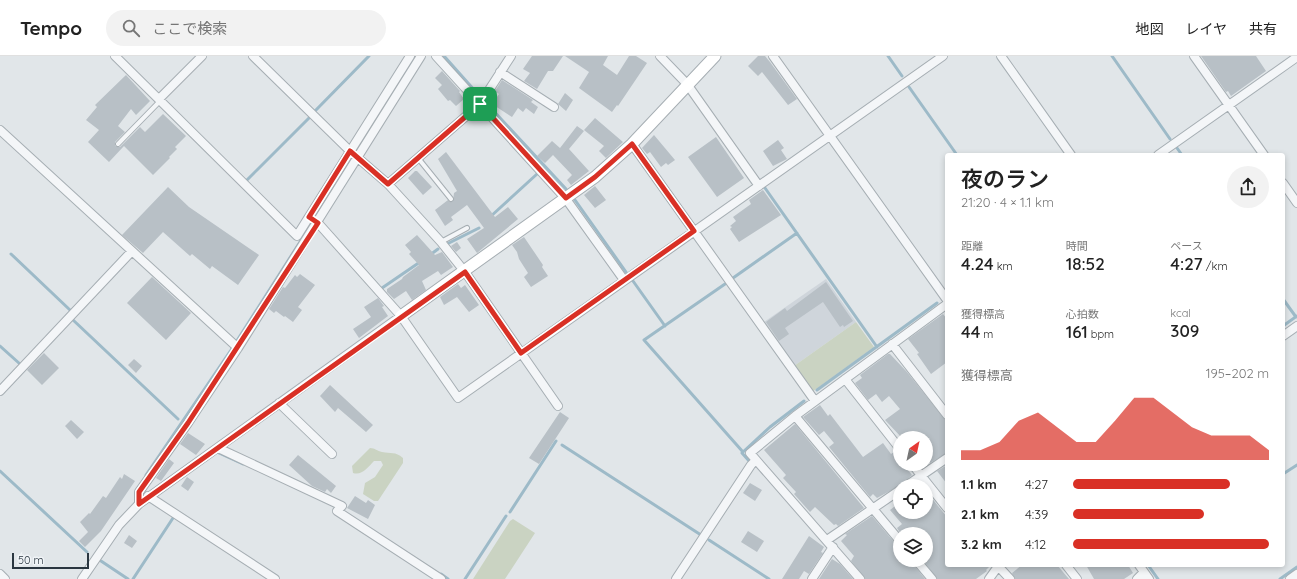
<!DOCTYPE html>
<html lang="ja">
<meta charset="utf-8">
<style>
:root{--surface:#fff;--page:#f2f2f2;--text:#222;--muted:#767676;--line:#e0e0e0;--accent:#d93025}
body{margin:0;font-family:Quicksand,"Noto Sans JP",sans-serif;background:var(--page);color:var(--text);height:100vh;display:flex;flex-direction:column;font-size:15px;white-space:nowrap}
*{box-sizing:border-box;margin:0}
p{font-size:13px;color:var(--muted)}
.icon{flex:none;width:22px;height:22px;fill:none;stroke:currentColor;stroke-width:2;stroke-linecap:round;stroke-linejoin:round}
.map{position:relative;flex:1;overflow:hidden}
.panel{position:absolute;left:945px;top:97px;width:340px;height:414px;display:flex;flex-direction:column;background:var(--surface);border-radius:4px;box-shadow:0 2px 6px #0003}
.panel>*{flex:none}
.needle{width:26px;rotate:33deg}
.tools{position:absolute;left:893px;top:375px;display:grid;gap:8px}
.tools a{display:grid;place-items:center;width:40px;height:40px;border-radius:50%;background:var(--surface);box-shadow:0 2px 6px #0003;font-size:20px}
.scale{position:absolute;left:12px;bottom:10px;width:77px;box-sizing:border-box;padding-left:4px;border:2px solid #2a3640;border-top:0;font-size:11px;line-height:14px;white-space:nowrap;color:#2a3640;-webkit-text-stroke:3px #f0f4f7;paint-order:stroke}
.pin{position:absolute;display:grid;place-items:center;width:34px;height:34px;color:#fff;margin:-17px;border-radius:8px;box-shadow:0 2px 6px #0006}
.round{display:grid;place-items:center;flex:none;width:42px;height:42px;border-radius:21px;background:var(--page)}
.head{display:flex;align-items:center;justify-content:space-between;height:68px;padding:0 16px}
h1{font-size:22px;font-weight:600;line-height:30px}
.metrics{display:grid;grid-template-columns:repeat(3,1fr);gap:6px;height:68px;padding:4px 16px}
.metrics div{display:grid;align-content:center}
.metrics b{font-size:17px;font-weight:600}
.metrics small{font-size:11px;font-weight:400}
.metrics p{font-size:11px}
.chart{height:112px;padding:8px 16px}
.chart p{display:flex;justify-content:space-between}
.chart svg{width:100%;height:72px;margin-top:4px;fill:var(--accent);opacity:.7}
ul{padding:0 16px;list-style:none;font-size:13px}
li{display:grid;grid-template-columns:64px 48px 1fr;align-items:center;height:30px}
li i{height:10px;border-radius:5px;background:var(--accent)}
header{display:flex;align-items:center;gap:24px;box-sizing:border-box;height:56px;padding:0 20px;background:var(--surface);border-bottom:1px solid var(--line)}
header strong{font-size:19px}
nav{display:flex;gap:22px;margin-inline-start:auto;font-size:14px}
.search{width:280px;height:36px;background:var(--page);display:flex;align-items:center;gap:10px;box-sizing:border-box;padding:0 14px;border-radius:22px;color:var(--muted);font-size:15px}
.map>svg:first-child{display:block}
</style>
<header>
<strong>Tempo</strong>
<div class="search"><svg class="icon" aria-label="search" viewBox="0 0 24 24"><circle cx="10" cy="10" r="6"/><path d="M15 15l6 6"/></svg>ここで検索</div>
<nav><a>地図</a><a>レイヤ</a><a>共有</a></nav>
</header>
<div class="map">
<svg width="1297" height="523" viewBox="0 0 1297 523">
<rect width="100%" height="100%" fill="#e1e6e9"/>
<path fill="#cfd5db" d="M826,223l30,43 -62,44 -30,-44z"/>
<path fill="#cad3c2" d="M856,266l18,25 -62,45 -18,-26z
M370,392c5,0 7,3 12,4 9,2 13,-1 21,6v5l-25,38h-4l-11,-7 2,-11 10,-6 8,-12 -2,-4h-7c-6,6 -12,15 -21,12l-1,-7z
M513,463l22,14 -30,46h-32l37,-58z"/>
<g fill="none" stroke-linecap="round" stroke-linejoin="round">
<path stroke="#9dbac8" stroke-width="3" d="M444,0l32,36
M888,0l14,20
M1112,0l58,83
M909,31l48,68
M488,49l78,84
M315,55l54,-55
M364,84l51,-84
M1177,92l5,7
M247,124l62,-62
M765,132l112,159
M575,144l51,72
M490,161l47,-43
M449,187l30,-15
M11,198l59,56
M430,199l8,-6
M733,222l64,-45
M633,225l32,45
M725,228l-81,56 99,112 -1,1 8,9 -1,1
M382,232l38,-26
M1283,243l13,18
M70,265l2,-2 106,100
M1283,270l14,-10
M0,290l20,18
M817,334l120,-87
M562,389l139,90
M743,396l27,-25 34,-26
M219,397l24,11
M0,415l87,81
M1283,418l14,-9
M146,419l85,-125 76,-119
M510,456l46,-71
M709,484l60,39
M101,505l27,18
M1148,509l10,14
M441,518l7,5
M133,523l40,-61
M465,523l41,-63
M1280,523l17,-12"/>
</g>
<path fill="#b8c0c6" d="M532,0h31l-10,15h-5l-11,18 -13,-8 6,-8 -7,-4z
M565,0h43l-5,9 14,10 12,-19h7l11,7 -29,43 -1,-1 -5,7 -33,-24 10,-16z
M758,0h7l5,6 27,37 -9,6 -26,-33 -4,4 -10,-10z
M1201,0h55l10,15 -35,25 -3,-5 -2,1z
M442,15l18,20 -1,1 5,7 -8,7 -6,-6 -2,1 -10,-12 4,-4 -7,-7z
M126,19l24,26 -14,14 -5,-6 -13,17 7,6 -10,10v4l5,1 20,-20 5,5 18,-18 23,22 -11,11 2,2 -8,8 1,1 -17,17 -29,-29 -15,16 -21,-20 11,-12 -13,-10 11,-13 -2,-2z
M502,24l31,20 -2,2 7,5 -4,7 -8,-6 -3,4 -5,-4 -6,9 -20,-13 7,-10 -4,-3z
M565,37l8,7 -7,11 -8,-7z
M595,62l28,24 -17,16 -7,-7 5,-5 -20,-16z
M577,70l7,5 -15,18 20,22 -18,14 -4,-5 5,-5 -19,-20 -8,8 -8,-7 15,-15 8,7z
M654,79l21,25 -7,5 -2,-2 -5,4 -11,-15 -3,2 -5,-6z
M716,81l28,41 -27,19 -29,-40z
M778,84l6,8 -3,2 6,9 -14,7 -10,-15z
M446,96l49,65 13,-10 10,12 -41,34 -10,-14 17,-11 -17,-23 -16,12 2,3 -8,6 -10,-16 13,-10 2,2 3,-1 1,-8 3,-2 -19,-32z
M415,115h2l15,16 -9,8 -15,-17z
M595,130l11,14 -11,8 -11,-13z
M168,131l21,20 70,48 -21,30 -26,-19 -2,3 -18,-15 -2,2 -27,-24 -20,21 -21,-18z
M763,134l18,25 -42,27 -9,-13 2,-2 -2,-1 6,-5 -3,-4 18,-13 -2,-4z
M417,179l18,20 7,-3 11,15 -12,8 -3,-4 -16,10 4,9 -14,10 -6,-9 -12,8 -7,-7v-3l15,-10 1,-2 16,-12 -10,-11 2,-2 -6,-7z
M524,181l19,28 -1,2 6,9 -17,11 -7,-10 4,-4 -9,-14 -2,-7 -5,-7z
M457,186l4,6 -5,4 -5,-6z
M300,218l15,11 -17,22 4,3 -9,12 -8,-6 -1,1 -8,-6 -2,2 -5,-4 14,-22 2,1 10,-13 2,2z
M152,221l39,36 -25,27 -39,-37z
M826,226l27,39 -9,6 -1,-2 -3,2 -17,-25 -38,26 4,6 -10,7 -13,-19 19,-14 2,3z
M458,228l3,4 4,-3 14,20 -10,7 -12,-15 -13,8 -4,-8z
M378,242l6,8 -2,1 6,9 -29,22 -6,-9 18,-12 -7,-10z
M943,258l4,5v43l-16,12 -14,-20 2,-1 -11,-14z
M44,297l15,15 -17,17 -15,-15z
M888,298h2l17,18 40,50v31l-17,10 -4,-5v-17l4,-3h-28l-17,-18 15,-11 -11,-13 -7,6 -6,-8 -8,6 -13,-17 7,-5 -2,-3z
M134,303l8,7 -6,7 -8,-8z
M330,329l43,40 -7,7 -28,-24 -3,4 -15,-16z
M820,349l8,11 2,-2 33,43 20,-14 8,11 3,-2 6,7v5h3l9,11 -11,10 -24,13 -4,-4 -3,3 -41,-50 5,-4 -10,-12 -5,4 -16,-18z
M560,356l9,6 -30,46 -10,-6z
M71,364l13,12 -7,7 -12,-13z
M795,368l69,84 -26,18 -2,-2 -2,1 -19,-18 -5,5 -16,-18 2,-2 -13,-14 3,-3 -22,-25z
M188,377l17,11 -9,11 -16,-11z
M298,399l38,31 -5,7 -4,-4 -2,3 -13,-6 -23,-21z
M169,403l5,4 -13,18 -5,-3z
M947,409v19l-10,-13z
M124,418l11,7 -34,50 -16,16 -6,-6 9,-9 -8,-10 9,-9 1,1 13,-18 3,2 14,-21 2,2z
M187,421l7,5 -6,9 -7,-5z
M750,427l12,7 -7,11 -12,-8z
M926,435l21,26v48h44l-5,5 1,1 -11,8h-39l-14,-19h3v-26h-25l-4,-6 5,-4 -12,-14 9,-7 -3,-3 4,-3v15h26z
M355,440l11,7 2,-3 7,5 -7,14 -21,-11z
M872,460l28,33v11h10l15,19h-60l-14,-18 3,-5 -13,-15 6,-6 -2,-1z
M748,475l16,10 -7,11 -16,-10z
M129,479l8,6 -5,7 -8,-5z
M809,480l15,11 -3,5 2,1 -14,21 -5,-3 -5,8h-17z
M832,503l8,5 13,15h-34z
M1022,509h35l12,14h-54l-3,-6z
M1086,509h42l5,8 -9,6h-30z"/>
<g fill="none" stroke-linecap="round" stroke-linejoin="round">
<defs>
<path id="lane" d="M118,88l42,-43
M418,102l33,41
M441,186l26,-14"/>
<path id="street" d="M115,0l182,180 113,-180
M253,0l97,95 38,33 53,58 24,30 93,134
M436,0l130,143 58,81
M660,0l27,28 72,102
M773,0l174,244
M1001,0l70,99
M1194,0l70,99
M500,16l54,35
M159,43l43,-43
M0,74l132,121
M632,88l183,257
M1158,99l139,-98
M1283,127l14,20
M388,128l92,-80 31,-48
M309,161l9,6 83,93 57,82 485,-342
M1283,280l14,-10
M892,288l55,71
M845,323l55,70
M0,335l132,-140 106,97
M279,347l53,51
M795,360l105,125
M218,392l124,58 -5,5 104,68
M912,408l35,44
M906,430l41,-28
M148,440l127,83
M139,448v-12l49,-69 50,-75 183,-292
M827,484l73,-50
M916,504l16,19
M1066,509l11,14
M1139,509l10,14
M998,510l12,13
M0,518l5,5
M82,523l37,-54 20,-21 262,-188
M676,523l75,-114 5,-5
M812,523l21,-32
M860,523l-110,-126 45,-37 152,-112
M989,523l10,-14
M1137,523l7,-7
M1290,523l7,-5"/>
<path id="secondary" d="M401,260l194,-139 37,-33 83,-88"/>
</defs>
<use href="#lane" stroke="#a6aeb3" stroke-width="6"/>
<use href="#street" stroke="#a6aeb3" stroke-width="10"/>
<use href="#secondary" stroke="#a6aeb3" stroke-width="13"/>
<use href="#lane" stroke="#f4f6f8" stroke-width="4"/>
<use href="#street" stroke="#f4f6f8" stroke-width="8"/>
<use href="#secondary" stroke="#fff" stroke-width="11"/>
</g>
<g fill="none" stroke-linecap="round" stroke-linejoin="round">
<defs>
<path id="route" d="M480,48l86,94 29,-21 37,-33 62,87 -173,122 -56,-81 -326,232v-12l49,-69 130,-200 -9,-6 41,-66 38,33z"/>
</defs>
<use href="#route" stroke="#fff" stroke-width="8"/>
<use href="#route" stroke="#d93025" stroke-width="5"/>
</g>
</svg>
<div class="tools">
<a><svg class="needle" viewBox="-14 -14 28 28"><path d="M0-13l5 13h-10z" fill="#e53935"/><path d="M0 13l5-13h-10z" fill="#767676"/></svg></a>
<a><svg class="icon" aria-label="locate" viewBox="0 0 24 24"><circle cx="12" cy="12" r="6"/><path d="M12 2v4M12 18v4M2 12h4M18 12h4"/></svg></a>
<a><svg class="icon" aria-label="layers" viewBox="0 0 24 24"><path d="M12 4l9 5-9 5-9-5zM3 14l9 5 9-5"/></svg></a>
</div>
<div class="scale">50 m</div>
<div class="pin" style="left:480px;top:48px;background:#1e9e55"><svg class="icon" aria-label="arrive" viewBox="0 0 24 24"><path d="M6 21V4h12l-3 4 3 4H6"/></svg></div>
<section class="panel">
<div class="head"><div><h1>夜のラン</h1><p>21:20 · 4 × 1.1 km</p></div><a class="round"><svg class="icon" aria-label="share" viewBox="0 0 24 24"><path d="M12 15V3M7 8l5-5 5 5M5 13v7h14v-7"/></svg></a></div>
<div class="metrics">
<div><p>距離</p><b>4.24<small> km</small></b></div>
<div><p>時間</p><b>18:52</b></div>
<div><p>ペース</p><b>4:27<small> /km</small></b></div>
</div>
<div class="metrics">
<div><p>獲得標高</p><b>44<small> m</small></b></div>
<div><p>心拍数</p><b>161<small> bpm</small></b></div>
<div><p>kcal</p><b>309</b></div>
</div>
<div class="chart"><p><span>獲得標高</span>195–202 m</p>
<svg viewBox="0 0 160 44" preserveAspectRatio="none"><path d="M0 44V38L10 38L20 33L30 20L40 15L50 24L60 33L70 33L80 20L90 6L100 6L110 15L120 24L130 29L140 29L150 29L160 38V44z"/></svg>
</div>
<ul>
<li><b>1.1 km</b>4:27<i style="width:80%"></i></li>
<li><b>2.1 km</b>4:39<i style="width:67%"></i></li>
<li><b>3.2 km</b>4:12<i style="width:100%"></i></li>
</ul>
</section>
</div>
